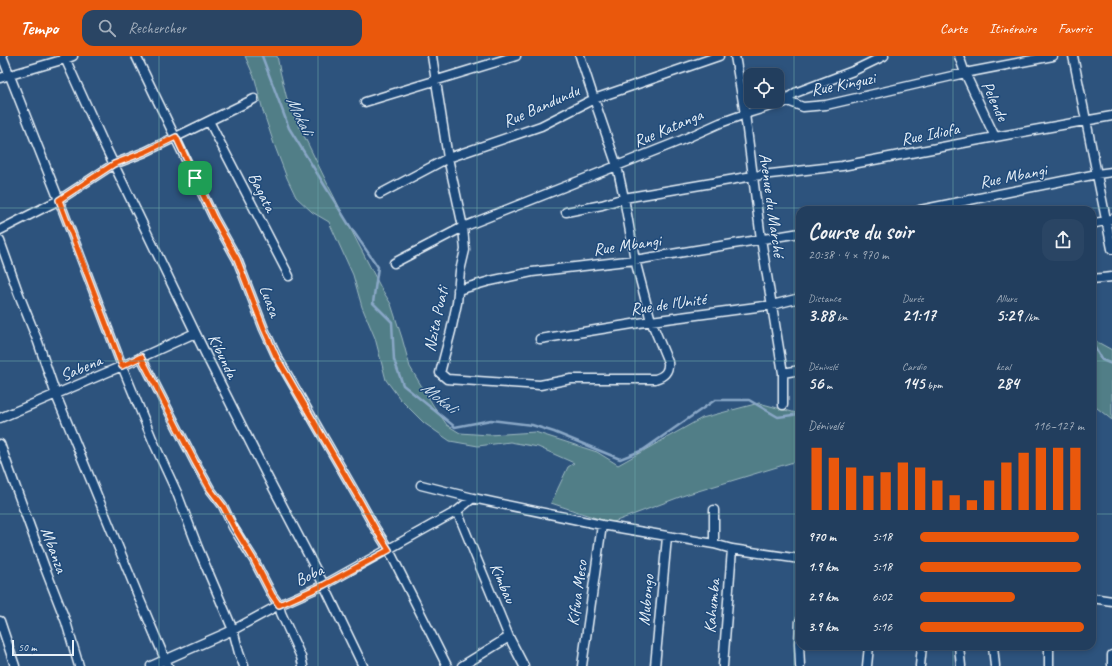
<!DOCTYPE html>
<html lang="fr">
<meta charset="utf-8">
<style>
:root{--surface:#223e5e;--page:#2a4564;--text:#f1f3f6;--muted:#a2aebc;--line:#3f5773;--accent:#ea580c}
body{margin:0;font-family:Caveat,sans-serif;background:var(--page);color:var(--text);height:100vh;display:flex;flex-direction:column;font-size:15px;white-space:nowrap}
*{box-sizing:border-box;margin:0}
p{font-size:13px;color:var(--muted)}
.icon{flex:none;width:22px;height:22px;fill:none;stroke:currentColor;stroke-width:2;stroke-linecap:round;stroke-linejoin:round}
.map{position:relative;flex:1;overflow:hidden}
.drawer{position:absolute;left:796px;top:150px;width:300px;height:444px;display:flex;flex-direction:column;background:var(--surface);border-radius:12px;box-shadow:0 2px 6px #0003,0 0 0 1px var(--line)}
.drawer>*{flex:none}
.fabs{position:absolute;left:744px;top:12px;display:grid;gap:8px}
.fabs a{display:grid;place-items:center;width:40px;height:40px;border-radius:8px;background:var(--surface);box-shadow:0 2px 6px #0003,0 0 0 1px var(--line);font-size:20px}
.scale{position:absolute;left:12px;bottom:10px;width:62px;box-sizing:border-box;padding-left:4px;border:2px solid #e8f1f8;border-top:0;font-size:11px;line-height:14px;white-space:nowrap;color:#e8f1f8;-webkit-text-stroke:3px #1f4a7a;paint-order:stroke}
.pin{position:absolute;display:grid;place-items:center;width:34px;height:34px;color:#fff;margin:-17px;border-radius:8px;box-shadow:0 2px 6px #0006}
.round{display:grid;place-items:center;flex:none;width:42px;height:42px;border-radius:12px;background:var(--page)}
.head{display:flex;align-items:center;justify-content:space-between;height:68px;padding:0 12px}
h1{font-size:22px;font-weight:800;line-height:30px}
.figures{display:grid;grid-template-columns:repeat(3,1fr);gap:6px;height:68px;padding:4px 12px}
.figures div{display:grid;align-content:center}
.figures b{font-size:17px;font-weight:800}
.figures small{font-size:11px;font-weight:400}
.figures p{font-size:11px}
.chart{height:112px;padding:8px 12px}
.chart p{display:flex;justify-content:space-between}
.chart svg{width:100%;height:72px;margin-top:4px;stroke:var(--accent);stroke-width:6}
ul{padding:0 12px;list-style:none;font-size:13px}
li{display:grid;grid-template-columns:64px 48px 1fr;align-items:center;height:30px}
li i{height:10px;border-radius:5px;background:var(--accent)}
header{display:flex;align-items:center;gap:24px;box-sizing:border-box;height:56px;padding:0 20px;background:var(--accent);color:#fff}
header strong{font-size:19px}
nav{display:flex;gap:22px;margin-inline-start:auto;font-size:14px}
.search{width:280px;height:36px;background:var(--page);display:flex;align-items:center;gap:10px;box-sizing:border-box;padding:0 14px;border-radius:12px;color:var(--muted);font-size:15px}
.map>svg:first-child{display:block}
</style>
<header>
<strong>Tempo</strong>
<div class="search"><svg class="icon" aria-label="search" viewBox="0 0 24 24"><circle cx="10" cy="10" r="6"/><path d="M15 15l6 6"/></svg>Rechercher</div>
<nav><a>Carte</a><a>Itinéraire</a><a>Favoris</a></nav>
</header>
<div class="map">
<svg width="1112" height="610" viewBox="0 0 1112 610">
<rect width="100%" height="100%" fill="#2d537d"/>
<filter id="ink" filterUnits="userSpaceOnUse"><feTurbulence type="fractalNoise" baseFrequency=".025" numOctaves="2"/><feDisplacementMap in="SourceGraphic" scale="8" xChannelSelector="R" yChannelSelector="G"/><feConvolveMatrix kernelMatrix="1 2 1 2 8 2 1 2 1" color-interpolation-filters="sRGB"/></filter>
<g filter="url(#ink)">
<path fill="#517e87" stroke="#9cb8c0" d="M245,0h32l3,15 8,32 40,82 53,103 10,16 11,34 8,29 23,38 14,20 13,8 29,2 46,-3 62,20 21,13 84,-47 57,-15 41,11v46l-115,35 -74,28 -60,-20 17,-36 6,-4 -36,-16 -28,-5 -32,4 -28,-5 -26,-18 -24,-24 -14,-19 -11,-42 -13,-31 -9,-32 -24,-53 -17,-10 -16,-15 -9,-19 -13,-34 -11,-33 -8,-32z
M1092,283l20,11v70l-20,-16z"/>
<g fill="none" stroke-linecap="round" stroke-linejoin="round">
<path stroke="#89a7c6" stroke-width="2.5" d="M262,0l27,72 62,100 27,39 -5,36 19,19 2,38 9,25 52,42 36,-7 41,5 22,7 66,27 23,-9 72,-50h34l29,17 22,-3
M1092,287l10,17 10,4"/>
<defs>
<path id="minor" d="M2,0l57,144 63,166 31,75 24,52 21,55 35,82 6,23 5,13
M64,0l40,88 104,215 58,115 58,111 39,81
M136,0l78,162 23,41 27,70 12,26 84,146 15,27 14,22 58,116
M432,0l16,102 15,69 2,23 -5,21 -3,32 -6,28 -11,42 7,6 93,6 31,-6h84c10,-3 14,-8 13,-17l-17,-41 -16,-61 -11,-62 -7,-32 -23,-67 -14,-43
M735,0l10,58 16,125 22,134v32
M959,0l6,17 30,64
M1073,0l39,193
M0,22l65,-19 8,-3
M365,46l151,-46
M783,47l5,-2 15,6 23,-2 139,-32 88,-17
M209,65l80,155
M380,138l68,-36 93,-32 53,-27 125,-43
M920,154l177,-36 15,-2
M566,156l36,-7 22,-7 129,-22 89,-10 153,-29 117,-21
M1092,168l20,-5
M0,174l59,-30 55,-36 31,-12 109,-53
M0,185l18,51 20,50 18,53 84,205 28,66
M394,207l69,-36 219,-87 38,-17 25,-9 35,-11 15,-10 58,-22 31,-15
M1092,223l20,-2
M458,234l32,-9 42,-9 103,-12 165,-27
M540,283l111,-18 121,-16 28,-7
M141,301l54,105 15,27 13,17 10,21 21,33 18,35 7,10 2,8 20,44 2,9
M783,317l17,-3
M0,362l122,-52 73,-33
M0,388l45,124 21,54 13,44
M421,429l52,13 129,27 112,19 18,5 68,10
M714,454v34
M457,455l52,126 15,29
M1092,542l20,3
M0,565l15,45
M959,590l2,20
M993,590l2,20
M1112,599v10
M151,610l82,-36 46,-25 45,-20 133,-74 16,-13
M462,610l47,-29
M582,610l20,-141
M655,610l12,-129
M723,610l9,-117
M800,610l-1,-23 1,-22
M867,610l2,-20
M920,610l2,-20
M1049,610v-20"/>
</defs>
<use href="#minor" stroke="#e8f1f8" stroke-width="11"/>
<use href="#minor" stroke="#1f4a7a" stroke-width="8"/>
</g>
</g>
<g fill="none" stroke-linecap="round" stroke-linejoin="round" filter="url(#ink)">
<defs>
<path id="route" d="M176,81l38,81 23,41 27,70 12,27 84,145 15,27 14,22 -65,35 -45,20 -7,-10 -18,-35 -20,-33 -11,-21 -13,-17 -15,-27 -54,-105 -19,9 -63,-166 55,-36 31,-12z"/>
</defs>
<use href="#route" stroke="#fff" stroke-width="8"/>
<use href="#route" stroke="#ea580c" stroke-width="5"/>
</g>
<path fill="none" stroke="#71adac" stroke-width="1" stroke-opacity="0.55" d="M159,0v610M318,0v610M477,0v610M635,0v610M794,0v610M953,0v154M0,152h1112M0,305h800M1092,305h20M0,458h800M1092,458h20M953,590v20"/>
<g text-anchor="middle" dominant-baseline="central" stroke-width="3" stroke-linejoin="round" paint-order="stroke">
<g font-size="17" fill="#e8f1f8" stroke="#1f4a7a">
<text transform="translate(843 28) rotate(-11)">Rue Kinguzi</text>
<text transform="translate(995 45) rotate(65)">Pelende</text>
<text transform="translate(541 50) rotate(-24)">Rue Bandundu</text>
<text transform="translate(668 72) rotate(-23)">Rue Katanga</text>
<text transform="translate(930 78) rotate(-11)">Rue Idiofa</text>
<text transform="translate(1013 120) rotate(-11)">Rue Mbangi</text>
<text transform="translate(262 136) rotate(63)">Bagata</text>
<text transform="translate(772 149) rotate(82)">Avenue du Marché</text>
<text transform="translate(627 189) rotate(-8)">Rue Mbangi</text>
<text transform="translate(270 245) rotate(70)">Luasa</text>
<text transform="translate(668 248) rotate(-8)">Rue de l'Unité</text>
<text transform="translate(436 263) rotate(-78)">Nzita Puati</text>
<text transform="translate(223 300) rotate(64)">Kibunda</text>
<text transform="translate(81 312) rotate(-23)">Sabena</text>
<text transform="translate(54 494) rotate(70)">Mbanza</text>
<text transform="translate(309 519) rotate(-25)">Boba</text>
<text transform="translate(503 527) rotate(67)">Kimbau</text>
<text transform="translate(577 537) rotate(-82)">Kifwa Meso</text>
<text transform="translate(646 544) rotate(-85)">Mubongo</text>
<text transform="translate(712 550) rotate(-85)">Kahumba</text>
</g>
<g font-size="18" font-style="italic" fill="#d0dfec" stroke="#1f4a7a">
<text transform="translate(300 59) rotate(65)">Mokali</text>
<text transform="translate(439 341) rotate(39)">Mokali</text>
</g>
</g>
</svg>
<div class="fabs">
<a><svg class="icon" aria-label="locate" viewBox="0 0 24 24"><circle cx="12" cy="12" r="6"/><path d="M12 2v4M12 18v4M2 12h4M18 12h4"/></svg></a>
</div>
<div class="scale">50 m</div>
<div class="pin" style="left:195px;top:122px;background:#1e9e55"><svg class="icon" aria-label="arrive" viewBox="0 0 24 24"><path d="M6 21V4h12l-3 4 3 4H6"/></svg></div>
<section class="drawer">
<div class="head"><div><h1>Course du soir</h1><p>20:38 · 4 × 970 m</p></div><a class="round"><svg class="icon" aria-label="share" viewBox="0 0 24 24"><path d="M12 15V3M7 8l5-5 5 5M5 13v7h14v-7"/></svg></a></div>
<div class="figures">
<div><p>Distance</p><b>3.88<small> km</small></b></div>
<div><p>Durée</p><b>21:17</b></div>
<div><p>Allure</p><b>5:29<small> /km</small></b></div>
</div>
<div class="figures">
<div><p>Dénivelé</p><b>56<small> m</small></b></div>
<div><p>Cardio</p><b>145<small> bpm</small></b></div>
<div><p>kcal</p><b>284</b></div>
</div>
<div class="chart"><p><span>Dénivelé</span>116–127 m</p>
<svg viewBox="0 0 160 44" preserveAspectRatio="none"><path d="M5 44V6M15 44V12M25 44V18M35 44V23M45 44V21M55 44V15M65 44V18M75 44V26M85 44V35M95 44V38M105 44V26M115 44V15M125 44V9M135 44V6M145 44V6M155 44V6"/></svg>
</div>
<ul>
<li><b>970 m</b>5:18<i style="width:97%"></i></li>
<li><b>1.9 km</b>5:18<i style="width:98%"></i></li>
<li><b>2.9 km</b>6:02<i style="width:58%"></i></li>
<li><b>3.9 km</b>5:16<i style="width:100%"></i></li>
</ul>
</section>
</div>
